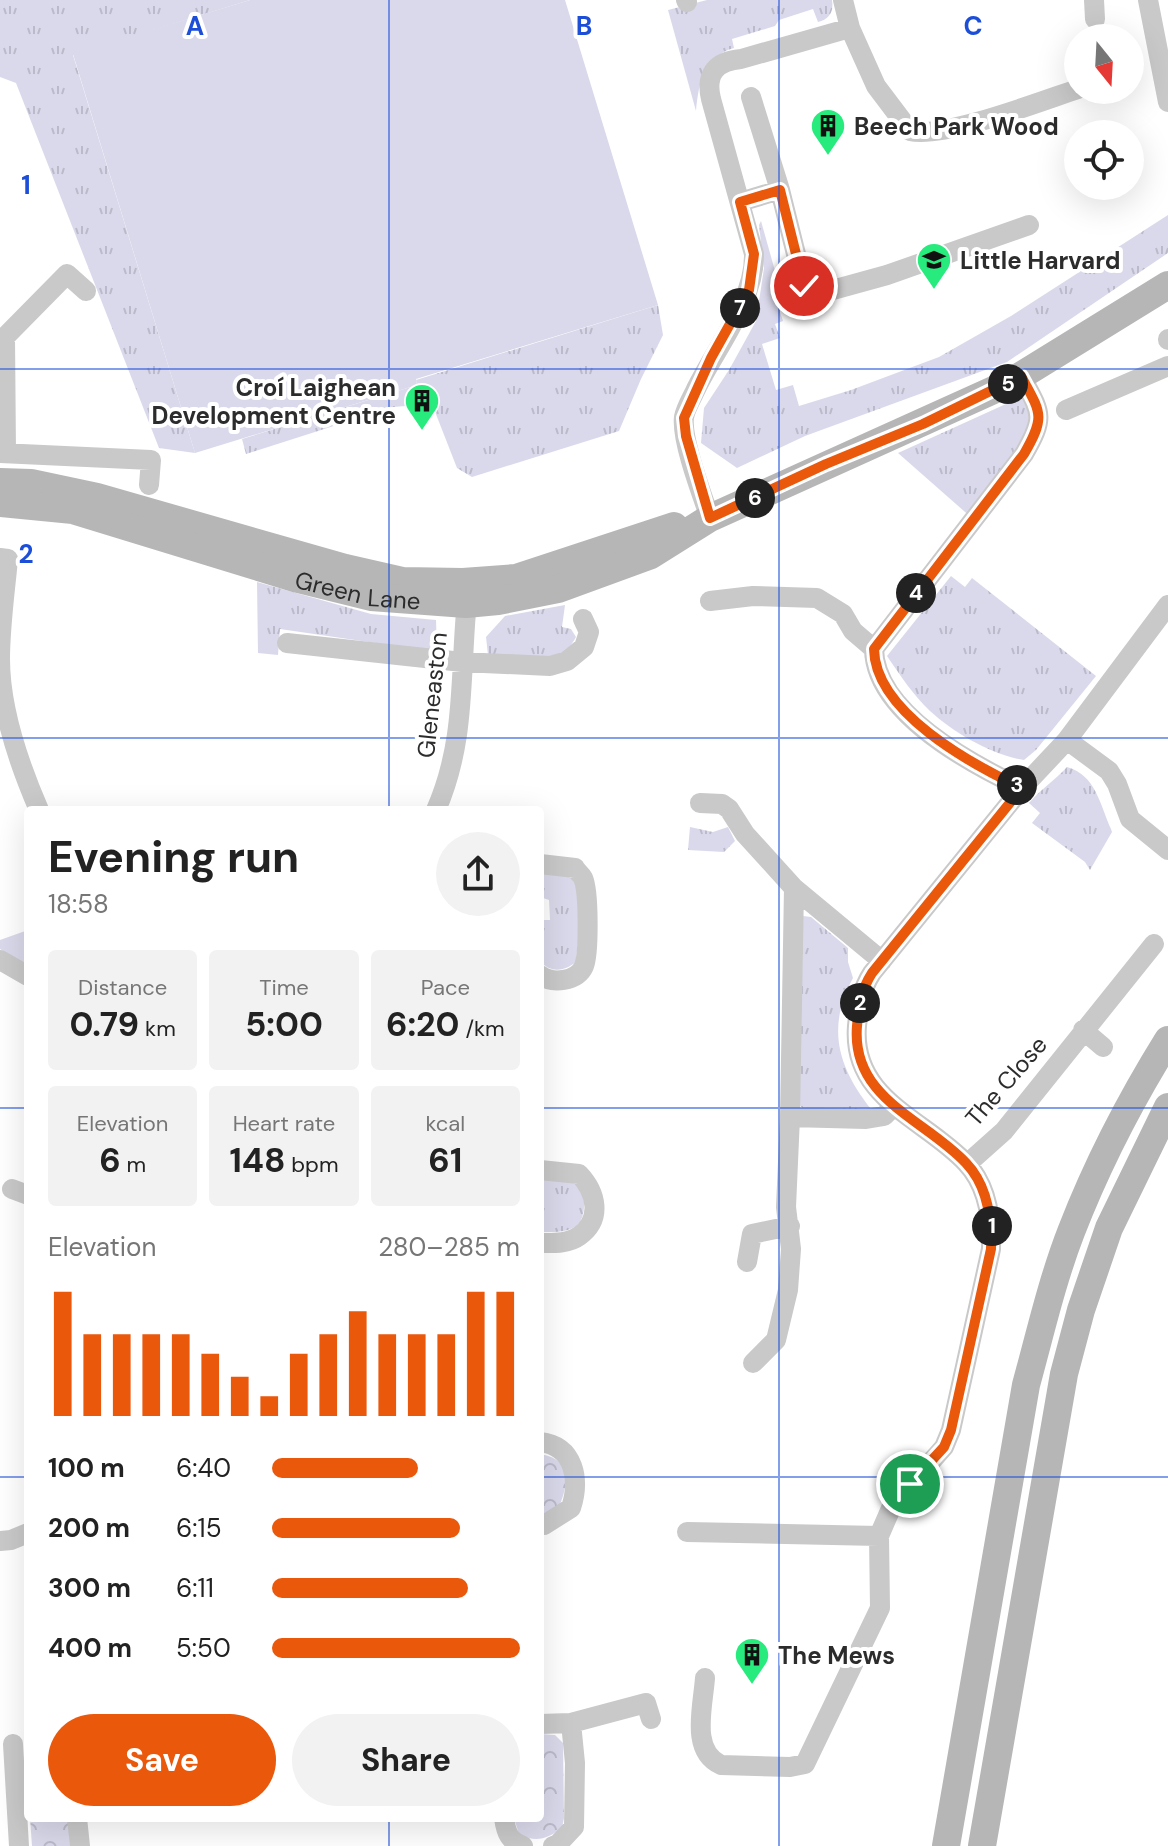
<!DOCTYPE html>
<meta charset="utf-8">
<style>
:root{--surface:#fff;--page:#f2f2f2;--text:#222;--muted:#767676;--accent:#ea580c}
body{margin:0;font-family:"DM Sans",sans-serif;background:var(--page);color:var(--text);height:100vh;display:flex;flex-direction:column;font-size:30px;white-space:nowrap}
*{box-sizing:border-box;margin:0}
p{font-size:26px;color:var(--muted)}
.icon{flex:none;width:44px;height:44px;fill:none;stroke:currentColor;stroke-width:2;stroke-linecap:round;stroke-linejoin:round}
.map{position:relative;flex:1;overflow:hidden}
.details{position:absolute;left:24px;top:806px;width:520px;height:1016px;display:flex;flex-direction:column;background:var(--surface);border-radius:8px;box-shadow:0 8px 32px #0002}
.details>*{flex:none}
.needle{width:52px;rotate:162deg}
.controls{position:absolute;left:1064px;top:24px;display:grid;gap:16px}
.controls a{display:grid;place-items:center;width:80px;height:80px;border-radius:50%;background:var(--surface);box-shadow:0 8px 32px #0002;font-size:40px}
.pin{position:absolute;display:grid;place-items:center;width:68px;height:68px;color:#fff;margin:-34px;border:4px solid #fff;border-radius:50%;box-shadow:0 2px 8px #0007}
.km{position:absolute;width:40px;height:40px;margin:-20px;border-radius:50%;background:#222;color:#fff;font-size:22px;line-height:40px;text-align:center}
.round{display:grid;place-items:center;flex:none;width:84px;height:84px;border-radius:42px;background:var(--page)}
.head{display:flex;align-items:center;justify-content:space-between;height:136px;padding:0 24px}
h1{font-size:44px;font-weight:700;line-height:60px}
.metrics{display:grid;grid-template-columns:repeat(3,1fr);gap:12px;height:136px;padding:8px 24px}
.metrics div{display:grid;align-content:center;border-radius:8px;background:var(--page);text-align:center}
.metrics b{font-size:34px;font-weight:700}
.metrics small{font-size:22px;font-weight:400}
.metrics p{font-size:22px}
.chart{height:224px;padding:16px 24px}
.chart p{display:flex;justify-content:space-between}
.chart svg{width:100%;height:144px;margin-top:8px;stroke:var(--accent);stroke-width:6}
.cta{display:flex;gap:16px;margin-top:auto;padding:16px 24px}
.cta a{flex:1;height:92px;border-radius:48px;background:var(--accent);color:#fff;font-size:32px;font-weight:700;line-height:92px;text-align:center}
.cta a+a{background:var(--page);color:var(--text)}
ul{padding:0 24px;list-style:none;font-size:26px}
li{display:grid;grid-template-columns:128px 96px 1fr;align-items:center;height:60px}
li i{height:20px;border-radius:10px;background:var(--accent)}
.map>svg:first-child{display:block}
</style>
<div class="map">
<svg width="1168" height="1846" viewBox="0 0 1168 1846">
<defs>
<pattern id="grass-tufts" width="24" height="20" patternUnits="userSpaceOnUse" patternTransform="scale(2)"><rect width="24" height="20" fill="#d9d9eb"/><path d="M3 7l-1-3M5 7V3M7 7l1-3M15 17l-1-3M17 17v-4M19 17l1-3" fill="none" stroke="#babaca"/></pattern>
<pattern id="forest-crowns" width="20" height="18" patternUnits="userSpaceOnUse" patternTransform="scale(2)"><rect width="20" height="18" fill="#d9d9eb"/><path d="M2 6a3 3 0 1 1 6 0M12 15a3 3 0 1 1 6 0" fill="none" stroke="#babaca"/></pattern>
</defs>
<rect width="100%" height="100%" fill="#fff"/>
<path fill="url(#grass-tufts)" d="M0,0h250l-177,55 122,398 -36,-5 -143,-365 -16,-6z
M707,0h125c2,12 -3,19 -14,22l-5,-13 -34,11 -4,6 -43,13 2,9c-31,9 -35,34 -38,63l-28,-101z
M1168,215v38l-161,109 -202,74 -68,32 -36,-25 3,-35 25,-38 27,-49 8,-53 -5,-43 2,-4 23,82 -6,3 5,15 -8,3 5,14 -18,6 14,46 17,-5 6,21 52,-16 88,-33 72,-41z
M658,305l5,30 -22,44 -22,52 -147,46 -15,-9 -25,-64 -39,3 -147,47 -4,-15 175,-54 -1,-5z
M1030,393l10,24 -67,102 -75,-66z
M951,576l14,11 7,-9 124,98 -60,74 -12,10c-32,-5 -70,-27 -94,-49 -17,-16 -30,-36 -43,-55z
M257,582l114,32 65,6 1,32 -157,-23 -2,26 -20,-2z
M565,605l-3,22 9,2 5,8c-18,34 -56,21 -88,18l-2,-18 19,-21z
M1067,767c29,8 33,38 44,62l1,3 -22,38 -5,-8 -53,-39 8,-10 -11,-10c12,-14 26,-23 38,-36z
M690,827l23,5 15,-5 7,14 -11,11 -36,-2z
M540,874c10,0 24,-2 32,5 15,13 5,64 4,83 -13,10 -25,11 -36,-1v-41h10l-1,-20 -9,-3z
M803,916l8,1 37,31v14l5,16c-27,50 -15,89 18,131l-66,1 -6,-5z
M28,930v36l-28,-17v-9z
M540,1179l30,1 13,9c5,38 -7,44 -43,43z"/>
<path fill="url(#forest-crowns)" d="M540,1454c32,5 29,29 19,53l-19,8z
M540,1734l15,1 8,8 1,75 -2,10c-15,11 -26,15 -43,6l-5,-16h26z
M30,1818h39l1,28h-38z"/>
<path fill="#d9d9eb" d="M250,0h315l93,305 -242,74 1,6 -222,68 -122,-399z"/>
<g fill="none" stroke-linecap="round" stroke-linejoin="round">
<path stroke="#c9c9c9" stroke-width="20" d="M686,0l1,2
M1094,0l1,19
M1148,0l20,102
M850,28l26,58 34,45c34,8 131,-30 168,-42
M780,190l24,96 3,4 11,4 69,-19 142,-50
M740,202l40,-12 -29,-93
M1168,339v1
M1066,410l102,-44
M0,453l151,7 -2,25
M6,453l-1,-116 62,-63 19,17
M710,518c-8,-23 -29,-78 -26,-101 2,-10 8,-19 12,-28 20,-41 59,-89 58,-135l-43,-155c-6,-25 5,-38 30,-40l109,-31 -7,-28
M0,558l8,1c-3,33 -8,67 -8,100 0,51 19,105 39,151
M710,601l43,-5 64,2 26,16 10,17 21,18
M287,643l175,19 88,4 17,-5 17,-14 5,-15 -6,-13
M1067,740l42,31 8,13 13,35 38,31
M1022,788l45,-48 101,-135
M700,803l22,1 7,5 16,25 49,54 88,73
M436,810c29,-66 24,-128 30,-198l-1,-18
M540,864l35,4c2,4 6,6 8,10 6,13 6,75 1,88 -7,16 -32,18 -44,9
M794,888l-4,229 76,2 18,-3 10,-10
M0,960l28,16
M1083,1030l20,17
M967,1164l37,-33 150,-187
M540,1170l39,4c17,18 24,45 0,62 -11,8 -26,7 -39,7
M12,1189l16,6
M747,1262l5,-28 38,-8
M753,1363l23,-23 12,-50 3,-41 -5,-42 4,-90
M540,1442c35,4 40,38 31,66l-27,17h-4
M687,1532l192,4 1,72 -75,156 -15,3 -69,-2c-31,-14 -18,-58 -16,-87
M879,1536l13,-30 52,-59 7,-17 40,-181c1,-30 -3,-63 -25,-86 -41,-44 -115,-64 -109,-137 2,-20 4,-36 15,-53l150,-185c-51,-24 -147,-75 -148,-139l150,-195c22,-38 17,-41 -3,-78
M0,1541l11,-1 17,-7
M540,1724l31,-1 75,-20 5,16
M13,1744l6,102
M77,1818l3,28
M504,1818c2,14 5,23 19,28
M553,1846l4,-1 17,-18 1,-64 -4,-40"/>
<g stroke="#b6b6b6" stroke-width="28">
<path d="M0,482l31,1 66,14 248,71 57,13 61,1 53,-4 158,-52"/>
<path id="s1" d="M0,503l73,7 225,69 73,18 95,7 32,-3 60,-12 93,-34 59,-37 299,-135 159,-98"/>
<path d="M946,1846l80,-461c14,-51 26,-104 45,-153 26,-67 59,-131 97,-192"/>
<path d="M982,1846l82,-472 17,-64 28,-82 59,-121"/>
</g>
</g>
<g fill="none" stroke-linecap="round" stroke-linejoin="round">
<defs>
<path id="route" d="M804,286l-24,-96 -40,12 14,52 -5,36 -38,68 -27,60 2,18 24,82 116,-54 97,-40 98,-48c20,37 25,40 3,78l-150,195c1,63 97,115 148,139l-150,185c-11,17 -13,33 -15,53 -6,73 68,93 109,137 22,23 26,56 25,86l-40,181 -7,17 -34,37"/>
</defs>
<use href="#route" stroke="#fff" stroke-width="16"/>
<use href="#route" stroke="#ea580c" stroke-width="10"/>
</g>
<path fill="none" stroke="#1d4ed8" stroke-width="2" stroke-opacity="0.55" d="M389,0v810M779,0v1846M0,369h1168M0,738h1168M0,1108h28M540,1108h628M0,1477h28M540,1477h628M389,1818v28"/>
<defs>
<symbol id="building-pin" viewBox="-11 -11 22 30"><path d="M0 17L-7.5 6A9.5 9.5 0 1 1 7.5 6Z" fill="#27eb7d" stroke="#fff"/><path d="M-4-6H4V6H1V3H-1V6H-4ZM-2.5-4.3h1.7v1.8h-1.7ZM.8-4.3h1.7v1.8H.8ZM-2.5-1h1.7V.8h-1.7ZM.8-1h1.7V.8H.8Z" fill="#111"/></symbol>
<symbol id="school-pin" viewBox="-11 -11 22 30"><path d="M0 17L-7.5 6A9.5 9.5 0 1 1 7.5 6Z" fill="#27eb7d" stroke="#fff"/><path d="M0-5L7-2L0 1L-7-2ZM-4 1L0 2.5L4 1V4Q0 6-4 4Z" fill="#111"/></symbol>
</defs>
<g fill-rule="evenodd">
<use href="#building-pin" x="808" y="106" width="40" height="54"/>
<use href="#school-pin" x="914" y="240" width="40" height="54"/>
<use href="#building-pin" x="402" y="381" width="40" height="54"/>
<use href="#building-pin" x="732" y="1635" width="40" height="54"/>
</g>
<g text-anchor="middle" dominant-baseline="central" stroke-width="8" stroke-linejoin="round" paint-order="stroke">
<g font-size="24" font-weight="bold" fill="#2c2c2c" stroke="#fff" text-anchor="start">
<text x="854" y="126">Beech Park Wood</text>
<text x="960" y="260">Little Harvard</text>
<text x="396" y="387" text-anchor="end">Croí Laighean<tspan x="396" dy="28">Development Centre</tspan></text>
<text x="778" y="1655">The Mews</text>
</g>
<g font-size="24" fill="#2c2c2c" stroke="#fff">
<text stroke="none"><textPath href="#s1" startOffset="370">Green Lane</textPath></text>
<text transform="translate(432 695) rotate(-84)">Gleneaston</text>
<text transform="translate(1006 1081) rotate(-49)">The Close</text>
</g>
</g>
<g font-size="26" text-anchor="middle" font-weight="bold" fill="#1d4ed8" stroke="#fff" stroke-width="8" stroke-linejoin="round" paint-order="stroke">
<text x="195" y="35">A</text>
<text x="584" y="35">B</text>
<text x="973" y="35">C</text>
<text x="26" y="194">1</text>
<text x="26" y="563">2</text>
</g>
</svg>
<div class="controls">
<a><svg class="needle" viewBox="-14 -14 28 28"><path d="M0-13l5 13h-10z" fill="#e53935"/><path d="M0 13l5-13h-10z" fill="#767676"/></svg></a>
<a><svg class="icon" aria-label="locate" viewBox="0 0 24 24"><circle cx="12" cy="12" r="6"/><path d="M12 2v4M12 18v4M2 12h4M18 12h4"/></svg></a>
</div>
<div class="pin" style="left:910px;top:1484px;background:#1e9e55"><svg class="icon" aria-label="arrive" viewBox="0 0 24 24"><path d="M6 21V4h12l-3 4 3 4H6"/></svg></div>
<div class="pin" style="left:804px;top:286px;background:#d93025"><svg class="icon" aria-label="check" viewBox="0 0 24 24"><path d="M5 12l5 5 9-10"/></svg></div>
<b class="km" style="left:992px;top:1226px">1</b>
<b class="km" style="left:860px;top:1003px">2</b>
<b class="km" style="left:1017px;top:785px">3</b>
<b class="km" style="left:916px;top:593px">4</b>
<b class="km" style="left:1008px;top:384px">5</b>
<b class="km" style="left:755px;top:498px">6</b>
<b class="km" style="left:740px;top:308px">7</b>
<section class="details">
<div class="head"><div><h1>Evening run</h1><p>18:58</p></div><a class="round"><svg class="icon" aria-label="share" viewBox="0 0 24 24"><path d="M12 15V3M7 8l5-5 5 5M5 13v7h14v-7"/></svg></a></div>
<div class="metrics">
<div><p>Distance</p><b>0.79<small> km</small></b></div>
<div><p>Time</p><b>5:00</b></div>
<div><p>Pace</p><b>6:20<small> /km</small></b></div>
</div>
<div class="metrics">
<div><p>Elevation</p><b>6<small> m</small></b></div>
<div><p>Heart rate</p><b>148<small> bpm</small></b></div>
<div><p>kcal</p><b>61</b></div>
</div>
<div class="chart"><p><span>Elevation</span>280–285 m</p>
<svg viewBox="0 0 160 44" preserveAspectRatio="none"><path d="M5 44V6M15 44V19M25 44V19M35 44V19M45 44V19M55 44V25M65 44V32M75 44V38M85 44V25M95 44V19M105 44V12M115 44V19M125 44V19M135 44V19M145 44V6M155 44V6"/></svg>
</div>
<ul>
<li><b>100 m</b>6:40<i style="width:59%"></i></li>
<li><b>200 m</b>6:15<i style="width:76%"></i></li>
<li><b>300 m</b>6:11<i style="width:79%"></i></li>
<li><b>400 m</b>5:50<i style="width:100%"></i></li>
</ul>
<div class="cta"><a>Save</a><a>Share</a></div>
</section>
</div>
